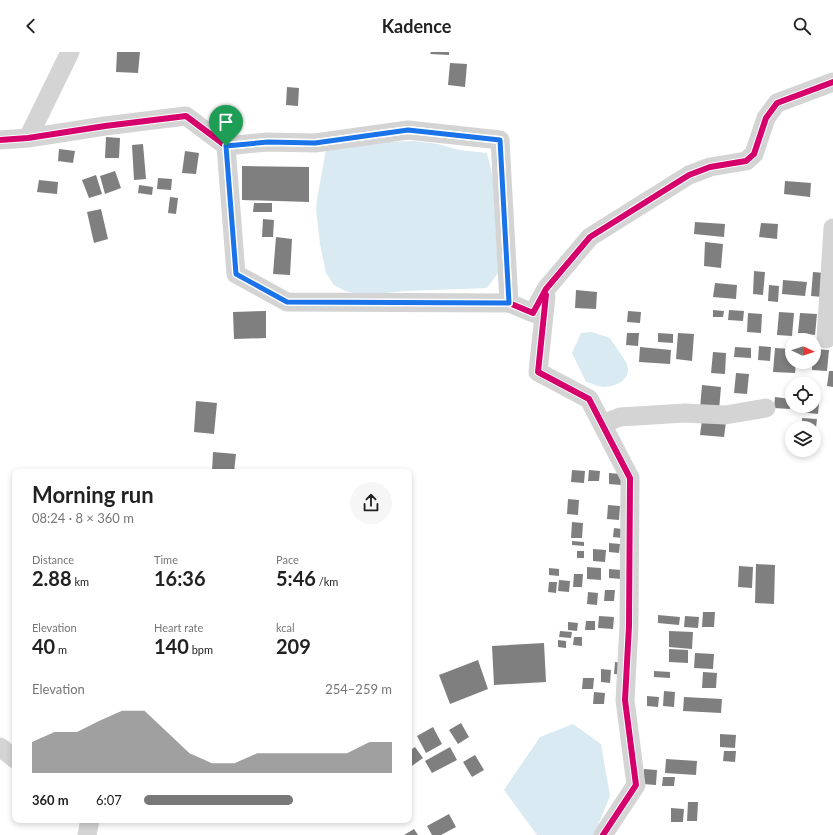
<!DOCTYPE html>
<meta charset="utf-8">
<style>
:root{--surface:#fff;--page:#f6f6f6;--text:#222;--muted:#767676;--accent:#787878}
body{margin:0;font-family:Lato,sans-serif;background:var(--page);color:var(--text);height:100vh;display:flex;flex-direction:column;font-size:15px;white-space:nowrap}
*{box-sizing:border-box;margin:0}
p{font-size:13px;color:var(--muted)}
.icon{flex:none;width:22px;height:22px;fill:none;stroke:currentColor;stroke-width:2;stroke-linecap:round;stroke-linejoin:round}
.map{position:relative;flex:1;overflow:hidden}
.panel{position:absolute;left:12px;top:417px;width:400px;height:354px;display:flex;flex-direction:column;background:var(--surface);border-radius:8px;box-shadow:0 2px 6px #0003}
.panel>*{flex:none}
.needle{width:26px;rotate:94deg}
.tools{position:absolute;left:785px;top:281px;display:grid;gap:8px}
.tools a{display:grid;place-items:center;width:36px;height:36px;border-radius:50%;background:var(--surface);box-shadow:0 2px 6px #0003;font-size:20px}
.pin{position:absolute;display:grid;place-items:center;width:34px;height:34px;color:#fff;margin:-41px -17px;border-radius:50% 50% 50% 0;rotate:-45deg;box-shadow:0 0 4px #0007}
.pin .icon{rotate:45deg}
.round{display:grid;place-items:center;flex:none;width:42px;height:42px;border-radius:21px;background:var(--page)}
.head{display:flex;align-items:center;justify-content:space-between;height:68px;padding:0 20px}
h1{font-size:22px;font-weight:700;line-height:30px}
.figures{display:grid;grid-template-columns:repeat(3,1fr);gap:6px;height:68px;padding:4px 20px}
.figures div{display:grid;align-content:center}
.figures b{font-size:20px;font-weight:700}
.figures small{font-size:11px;font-weight:400}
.figures p{font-size:11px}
.chart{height:112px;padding:8px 20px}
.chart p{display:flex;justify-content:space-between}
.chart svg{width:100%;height:72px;margin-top:4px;fill:var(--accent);opacity:.7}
ul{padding:0 20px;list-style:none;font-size:13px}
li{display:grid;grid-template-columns:64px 48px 1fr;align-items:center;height:30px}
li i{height:10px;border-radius:5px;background:var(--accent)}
header{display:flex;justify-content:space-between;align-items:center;height:52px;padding:0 20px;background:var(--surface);font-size:18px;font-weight:700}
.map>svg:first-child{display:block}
</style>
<header><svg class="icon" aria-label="back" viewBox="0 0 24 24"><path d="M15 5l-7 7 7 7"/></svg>Kadence<svg class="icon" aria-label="search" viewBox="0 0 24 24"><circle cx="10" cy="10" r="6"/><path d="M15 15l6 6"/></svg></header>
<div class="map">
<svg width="833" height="783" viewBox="0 0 833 783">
<rect width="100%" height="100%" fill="#fff"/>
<path fill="#d9eaf2" d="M414,89l24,3 21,6 28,3 6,25 5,95 -11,15 -81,3 -42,4 -19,-4 -11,-6 -8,-12 -6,-29 -4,-35 1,-10 9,-50 34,-6z
M592,280l18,6 16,24c8,17 -10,25 -24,25 -5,-1 -11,-4 -16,-5l-14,-29 9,-20z
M573,672l28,20 9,52 -16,39h-57l-33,-45 36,-53z"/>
<path fill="#7f7f7f" d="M117,0h23l-2,21 -22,-1z
M431,0h18v3l-19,-1z
M450,11l17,1 -2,23 -17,-2z
M287,35l12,1 -1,18 -12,-1z
M106,85l14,1 -1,20h-14z
M143,92l3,35 -12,1 -2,-35z
M59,97l16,2 -2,12 -15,-2z
M185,99l14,2 -3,21 -14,-1z
M242,114l67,1v35l-67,-2z
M115,119l6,17 -16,6 -5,-18z
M96,123l6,19 -13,4 -7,-18z
M158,126l14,1 -1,11 -14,-1z
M39,128l19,2 -1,12 -20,-2z
M785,129l26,2 -1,14 -26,-3z
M139,133l14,2 -1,8 -14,-2z
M170,145l8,1 -2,16 -8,-1z
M254,151h18v9h-19z
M101,157l7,30 -14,4 -7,-31z
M263,167l11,1 -1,17h-11z
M695,170l30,2 -1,13 -30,-3z
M761,171l17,1 -1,15 -18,-2z
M276,185l16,2 -2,36 -17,-1z
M705,190l18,2 -2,24 -17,-2z
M754,219l11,1 -2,23 -10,-1z
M813,220l12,1 -2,24 -12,-1z
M783,228l24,2 -2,14 -23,-2z
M715,231l22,2 -1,14 -23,-2z
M769,233l10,1 -1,16 -10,-1z
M576,238l21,2 -1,17 -21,-1z
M713,258l11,1 -1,6h-10z
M729,258l15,1 -1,10 -15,-1z
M266,259v27l-32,1 -1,-27z
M628,259l13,1 -1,11 -13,-1z
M779,260l15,1 -2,23 -15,-1z
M748,261l14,1 -1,19 -14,-1z
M800,261l17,1 -2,21 -17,-2z
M627,281h12l-1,13 -12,-1z
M658,281l15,1v9l-15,-1z
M678,281l16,1 -2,27 -16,-2z
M759,294l12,1 -1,14 -12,-1z
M640,295l31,3 -1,14 -31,-2z
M735,295l16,1v10l-17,-1z
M775,296l17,1v13h4l-1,11 -22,-1z
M814,297l15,1 -2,21 -15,-1v-8h2z
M713,300l13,1 -1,21 -14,-1z
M829,319h4v16l-6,-1z
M736,321l13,1 -2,20 -13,-1z
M702,333l19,2 -2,23 -19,-1z
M814,339l6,1 -2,22 -19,-2v-6h15z
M775,345l16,2 -1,10 -16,-1z
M196,349l21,2 -3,31 -20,-2z
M802,366l15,1 -2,17h-1v-8h-12z
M702,368l24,2 -2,15 -24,-2z
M213,400l23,2 -2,18h-22z
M572,418l13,1 -1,12 -13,-1z
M589,418l11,1 -1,10h-11z
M609,421l12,1v11l-12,-1z
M568,447l11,1 -1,15 -11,-1z
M608,453l12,1 -1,14 -12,-1z
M572,470l11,1 -1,15h-11z
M614,476l8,1v9l-9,-1z
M572,489l12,1v4l-12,-1z
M609,491l11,1 -1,9 -10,-1z
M593,497l13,1 -1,12 -12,-1z
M577,499h7v7h-7z
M756,512l19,1 -1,39 -19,-1z
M739,514l14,1 -1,21 -14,-1z
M587,515l14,1v12l-14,-1z
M549,516l10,1v7l-10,-1z
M609,517l13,1v9l-13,-1z
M574,522h9l-1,13h-9z
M559,528l11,1 -1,11 -11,-1z
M549,530h8l-1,11 -8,-1z
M605,538h10l-1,11h-10z
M588,540l10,1 -1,12 -10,-1z
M703,560h12l-1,15h-12z
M658,563l22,2 -1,8 -21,-2z
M599,564l15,1 -1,12 -15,-1z
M685,564l14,1 -1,11 -14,-1z
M586,569h9v9h-10z
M568,570l10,1 -1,8 -9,-1z
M560,579l12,1 -1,6 -12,-1z
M669,579l24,1 -1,17 -23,-2z
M574,585h8v9l-9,-1z
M558,588l8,1v7l-8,-1z
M544,591l2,39 -52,3 -2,-39z
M669,597l19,1v13l-19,-1z
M695,601l19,1 -1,15 -19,-1z
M478,608l10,29 -38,15 -11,-29z
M615,610l11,1 -1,12 -11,-1z
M601,617l10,1 -1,13 -9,-1z
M654,619l16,1v6l-16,-1z
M703,620l14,1 -1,15h-14z
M583,626h11l-1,11h-11z
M664,639l11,1 -1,15 -11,-1z
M594,640l11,1 -1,11h-11z
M647,644l12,1 -1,10 -11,-1z
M684,645l38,2 -1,14 -38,-2z
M461,671l8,14 -11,7 -9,-14z
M433,675l9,17 -16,9 -9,-17z
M720,682l16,1 -1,13 -15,-1z
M415,695l8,11 -14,10v-17z
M450,695l7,13 -25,13 -7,-12z
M724,699h12l-1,11 -12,-1z
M475,703l9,15 -12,7 -9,-15z
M666,707l31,2 -1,14 -31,-2z
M644,717l13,1 -1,15 -13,-1z
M663,725h12l-1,9h-12z
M688,750h10l-1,19h-10z
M671,756l13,1 -1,13h-12z
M449,762l7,13 -15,8h-9l-5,-9z
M414,777l4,6h-14z"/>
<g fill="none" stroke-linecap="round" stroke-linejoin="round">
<path stroke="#d4d4d4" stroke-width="19" d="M28,86l42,-86
M0,88l28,-2 77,-12 81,-10 40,30 41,-4 48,1 93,-13 92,10 9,163 24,10 13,-24 44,-52 99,-62 21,-8 36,-6 8,-7 12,-36 11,-15 56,-21
M226,94l10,128 51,28 222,1
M546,244l-8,76 51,27 41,79 -1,148 -4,74 11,85 -33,50
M826,287l7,-111
M602,372l18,-7 65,-4 40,2 41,-7
M0,695l15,12
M87,783l3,-15"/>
<defs>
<path id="cycleway" d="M0,88l28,-2 77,-12 81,-10 40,30 41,-4 48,1 93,-13 92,10 9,163 24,10 13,-24 44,-52 99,-62 21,-8 36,-6 8,-7 12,-36 11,-15 56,-21
M546,243l-8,77 51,27 41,79 -1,148 -4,74 11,85 -33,50"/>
</defs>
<use href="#cycleway" stroke="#fff" stroke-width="8"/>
<use href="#cycleway" stroke="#d6006c" stroke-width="6"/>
</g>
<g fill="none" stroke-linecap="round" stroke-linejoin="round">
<defs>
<path id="route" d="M408,78l92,10 9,163 -222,-1 -51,-28 -10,-128 42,-4 47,1z"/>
</defs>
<use href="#route" stroke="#fff" stroke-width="8"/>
<use href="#route" stroke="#1a73e8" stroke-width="5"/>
</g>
</svg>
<div class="tools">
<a><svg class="needle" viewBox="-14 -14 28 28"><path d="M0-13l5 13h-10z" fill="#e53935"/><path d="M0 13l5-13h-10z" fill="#767676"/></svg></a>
<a><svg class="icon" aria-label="locate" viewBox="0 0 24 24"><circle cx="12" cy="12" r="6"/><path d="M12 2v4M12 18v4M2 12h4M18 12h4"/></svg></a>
<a><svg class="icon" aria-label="layers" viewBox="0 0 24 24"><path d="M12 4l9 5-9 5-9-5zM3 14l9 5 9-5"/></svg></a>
</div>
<div class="pin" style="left:226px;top:94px;background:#1e9e55"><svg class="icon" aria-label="arrive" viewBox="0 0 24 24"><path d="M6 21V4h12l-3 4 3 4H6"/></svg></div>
<section class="panel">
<div class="head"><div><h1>Morning run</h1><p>08:24 · 8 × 360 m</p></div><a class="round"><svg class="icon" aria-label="share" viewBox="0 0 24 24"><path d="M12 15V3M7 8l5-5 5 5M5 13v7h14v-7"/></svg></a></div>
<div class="figures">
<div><p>Distance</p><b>2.88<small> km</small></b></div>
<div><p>Time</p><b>16:36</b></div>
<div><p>Pace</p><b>5:46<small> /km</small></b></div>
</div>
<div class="figures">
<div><p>Elevation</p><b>40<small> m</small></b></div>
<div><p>Heart rate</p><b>140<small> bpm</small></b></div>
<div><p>kcal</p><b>209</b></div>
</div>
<div class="chart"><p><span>Elevation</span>254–259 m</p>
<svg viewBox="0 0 160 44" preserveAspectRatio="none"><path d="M0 44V25L10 19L20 19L30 12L40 6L50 6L60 19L70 32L80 38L90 38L100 32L110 32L120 32L130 32L140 32L150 25L160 25V44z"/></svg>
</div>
<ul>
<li><b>360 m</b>6:07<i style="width:60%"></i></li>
</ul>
</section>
</div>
